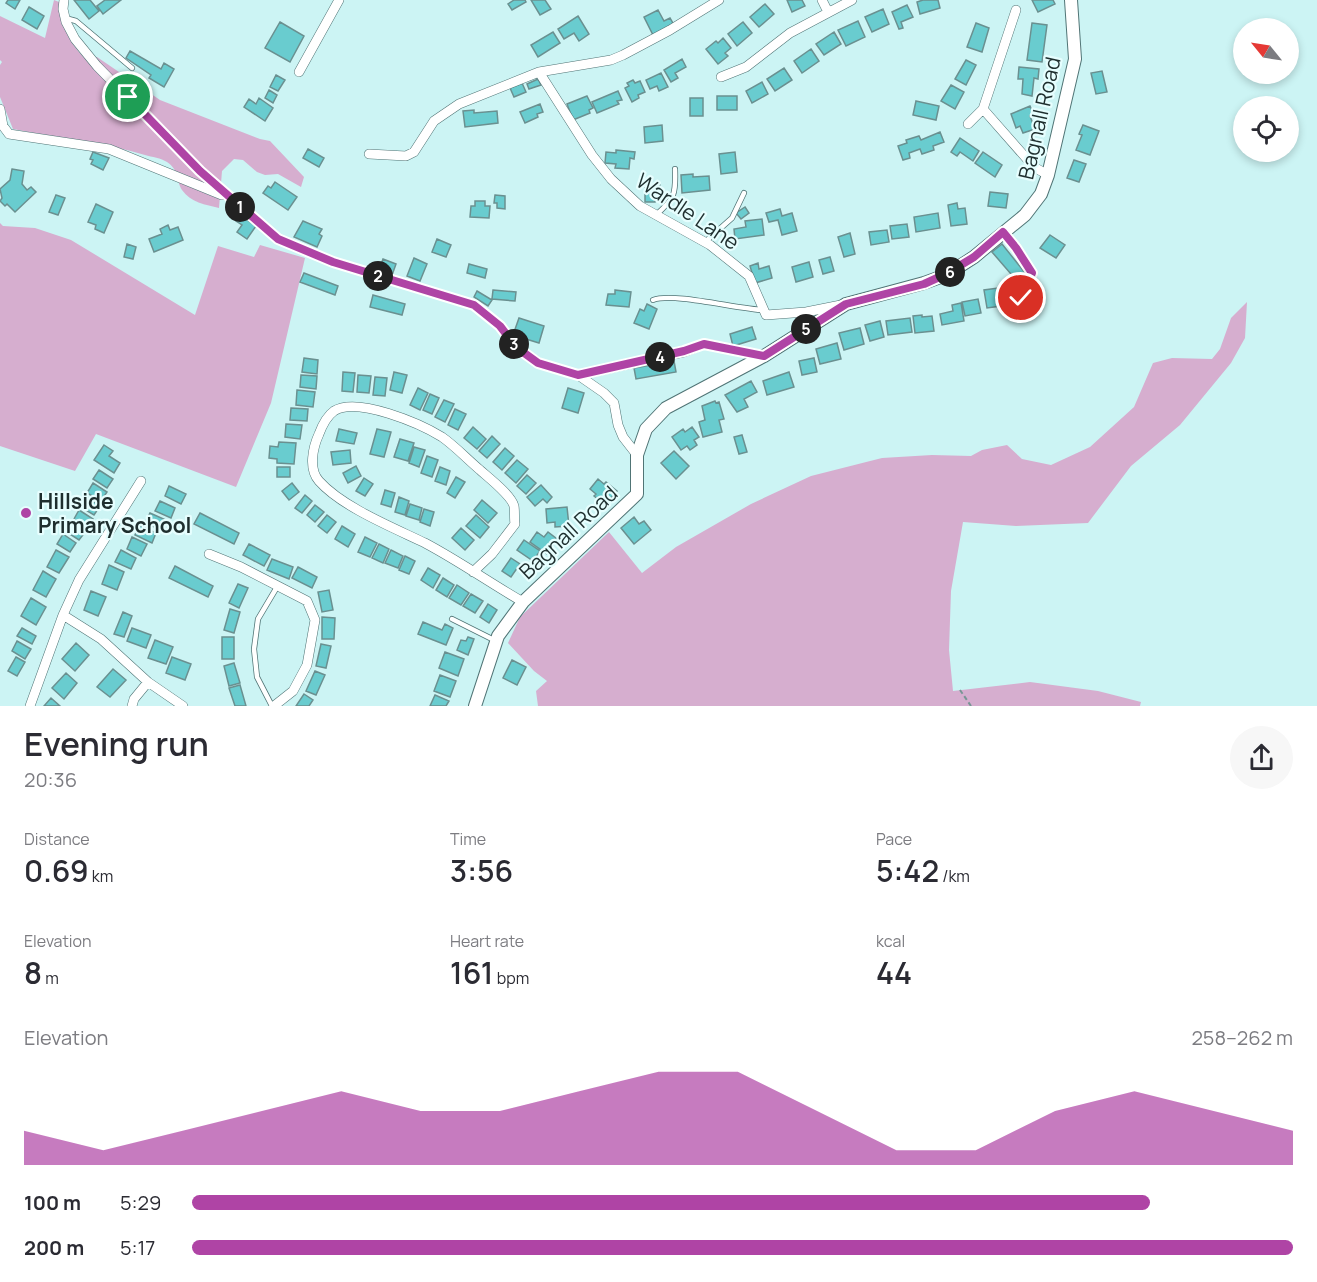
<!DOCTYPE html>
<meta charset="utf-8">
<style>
:root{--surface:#fff;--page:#f7f7f7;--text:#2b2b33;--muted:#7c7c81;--accent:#af44a5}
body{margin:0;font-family:Manrope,sans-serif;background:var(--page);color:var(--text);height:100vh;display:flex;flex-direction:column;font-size:22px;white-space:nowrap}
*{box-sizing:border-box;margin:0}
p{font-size:20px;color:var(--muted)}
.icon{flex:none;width:33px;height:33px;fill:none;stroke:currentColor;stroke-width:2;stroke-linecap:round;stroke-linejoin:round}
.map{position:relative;height:706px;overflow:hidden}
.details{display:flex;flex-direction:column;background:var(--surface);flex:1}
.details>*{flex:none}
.needle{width:39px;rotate:300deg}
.tools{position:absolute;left:1233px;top:18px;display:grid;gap:12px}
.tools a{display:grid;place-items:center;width:66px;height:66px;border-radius:50%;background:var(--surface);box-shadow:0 3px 9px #0003;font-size:30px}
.pin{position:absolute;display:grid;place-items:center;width:51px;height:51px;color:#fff;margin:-26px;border:3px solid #fff;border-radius:50%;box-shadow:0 2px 6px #0007}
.km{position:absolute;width:30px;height:30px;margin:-15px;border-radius:50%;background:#222;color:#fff;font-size:16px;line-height:30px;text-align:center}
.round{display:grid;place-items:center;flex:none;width:63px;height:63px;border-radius:32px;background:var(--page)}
.overview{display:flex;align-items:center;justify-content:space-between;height:102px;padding:0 24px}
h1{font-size:33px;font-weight:600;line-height:45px}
.metrics{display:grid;grid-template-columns:repeat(3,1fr);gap:9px;height:102px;padding:6px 24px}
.metrics div{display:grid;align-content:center}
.metrics b{font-size:30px;font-weight:600}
.metrics small{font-size:16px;font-weight:400}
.metrics p{font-size:16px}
.chart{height:168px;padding:12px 24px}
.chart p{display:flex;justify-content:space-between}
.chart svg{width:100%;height:108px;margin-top:6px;fill:var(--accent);opacity:.7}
ul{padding:0 24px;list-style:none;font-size:20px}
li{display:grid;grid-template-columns:96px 72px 1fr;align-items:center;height:45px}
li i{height:15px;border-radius:8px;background:var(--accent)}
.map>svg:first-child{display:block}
</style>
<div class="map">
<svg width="1317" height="706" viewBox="0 0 1317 706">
<rect width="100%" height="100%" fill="#ccf4f4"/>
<path fill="#d6aecf" d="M54,0l5,2c4,26 9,40 28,58l10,-3 63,43 100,39 10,2 34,36 -3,10 -23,-13 -13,1 -8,-3 -14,-12 -9,-1 -12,12 -3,37c-13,-3 -29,-6 -37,-18 -6,-10 -3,-20 -15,-28 -6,-4 -15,-5 -22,-7 -43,-13 -88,-17 -132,-26l-13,-32v-32l2,-3 -2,-2v-44l45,22z
M0,223l3,3 32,2 36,12 124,75 23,-69 36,11 6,-12 45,13 -34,145 -35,84 -140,-53 -21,37 -75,-25z
M1247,302l-2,36 -14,25 -51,62 -49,41 -43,57 -72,3 -53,-4 -12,69 -2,59 4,41 77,-9 68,9 43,11 -1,4h-602l-2,-15 11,-10 -13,-10 -26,-28 12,-26 89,-85 33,41 34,-26 75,-43 60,-28 71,-18 50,-3 39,1 11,-6 25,-5 15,14 29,6 39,-18 44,-40 19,-44 19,-5 40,1 8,-10 11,-31z"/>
<path fill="#69cccf" stroke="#6a9090" stroke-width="1.5" d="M8,0h12l-5,9 -9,-6z
M74,0h16l9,11 -10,8z
M105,0h16l-18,14 -6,-8z
M514,0h11l1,2 -14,8 -4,-6z
M531,0h14l6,9 -11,6z
M787,0h15l3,6 -13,6z
M923,0h15l2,8 -20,6 -3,-12z
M1032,0h21l2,4 -17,8z
M765,4l9,10 -15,13 -9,-10z
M907,5l6,12 -12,5 2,6 -4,1 -7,-17z
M29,7l15,9 -7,13 -15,-9z
M883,9l6,15 -17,8 -7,-15z
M658,10l6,11 6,-3 4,7 -21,10 -9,-18z
M578,16l11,18 -10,7 -5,-8 -10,6 -6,-10z
M858,21l7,16 -19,9 -8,-16z
M280,22l24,14 -14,26 -25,-14z
M743,22l9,11 -15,13 -9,-12z
M976,23l13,5 -7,24 -15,-5z
M1032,23l15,2 -5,37 -15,-2z
M553,32l7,11 -22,14 -7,-12z
M834,32l7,12 -17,11 -8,-11z
M723,38l8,10 -6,5 3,3 -10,8 -12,-15 10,-8 2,2z
M811,49l8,12 -17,12 -8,-12z
M130,51l31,18 3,-6 10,6 -10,18 -15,-9 2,-3 -25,-17z
M682,59l4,8 -11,6 3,5 -7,4 -7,-12z
M966,60l10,5 -10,20 -11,-6z
M1019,67l20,2 -1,10 -4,-1 -2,18 -10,-2 1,-15h-5z
M784,68l8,12 -17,11 -8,-12z
M1102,71l5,21 -11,2 -5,-21z
M661,73l7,14 -9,4 -2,-5 -7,3 -4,-9z
M276,75l9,5 -7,11 -8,-4z
M538,79l3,6 -12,4 -2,-5z
M633,80l2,3 5,-2 5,11 -7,3 1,3 -7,4 -7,-14 4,-2 -2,-3z
M762,82l6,12 -16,9 -6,-12z
M522,83l4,9 -12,5 -4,-9z
M951,85l13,7 -9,17 -14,-8z
M269,90l8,5 -4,8 -8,-5z
M618,91l4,9 -5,1 2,3 -22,9 -5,-11z
M587,96l6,12 -4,2 1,3 -17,7 -6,-16z
M717,96h20v14h-20z
M259,98l14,10 -8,13 -21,-14 5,-8 7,5z
M690,98h13v18h-13z
M916,101l23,5 -3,14 -23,-5z
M540,104l3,8 -6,2 1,3 -13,6 -5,-11z
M1030,106l4,9 -4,1 5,13 -12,4 -3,-7 -4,2 -5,-14z
M474,110v3l23,-2 1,12 -33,4 -2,-16z
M662,125l1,16 -18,2 -1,-16z
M1083,125l16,6 -9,24 -14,-5 6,-15 -3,-1z
M940,132l4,10 -11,4 1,4 -12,4 -2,-5 -11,4 1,5 -7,2 -5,-14 9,-3 -1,-3 13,-4 2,4z
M960,138l19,13 -6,10 -13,-9 -3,4 -6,-4z
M308,149l16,9 -5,9 -16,-9z
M616,150l19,2 -1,7 -4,-1 -1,11 -14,-1 1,-4 -11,-1 1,-11 10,1z
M93,152l16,6 -6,12 -12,-6 2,-4 -3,-1z
M735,152l2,20 -16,2 -2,-20z
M983,152l19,13 -7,12 -20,-14z
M1074,160l12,4 -7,18 -12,-4z
M12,169l12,2 -2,13 5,6 4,-3 5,5 -21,20 -8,-8 -2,2 -5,-5 2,-3 -2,-9 10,-9z
M693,174v3l16,-1 1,14 -28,3 -1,-18z
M275,182l22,15 -9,13 -25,-17 5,-7 3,2z
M660,185l1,13h-6v4h-10v-16z
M990,192l18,2 -2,14 -18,-2z
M56,195l9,3 -7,17 -9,-3z
M495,195l10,1v13l-8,-1v-5h-3z
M475,201h10v5h5l-1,12 -19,-1 1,-11h4z
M957,203l1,6 7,-1 2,16 -16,2 -3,-21z
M96,204l17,8 -9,21 -9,-4 1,-4 -8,-3z
M745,207l4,6 -8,6 -5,-6z
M780,209l2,7 10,-3 5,18 -15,4 -4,-15 -9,2 -3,-9z
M938,213l2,15 -24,4 -2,-15z
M240,215l16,11 -9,13 -10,-7 5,-7 -6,-4z
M762,219l2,16 -29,4 -1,-10 12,-2 -1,-6z
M303,221l19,8 -3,5 3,2 -5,11 -23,-10z
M907,224l2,13 -17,2 -2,-13z
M168,225l2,5 8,-3 5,13 -29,12 -5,-13 13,-5 -2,-5z
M887,230l2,12 -18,3 -2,-13z
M850,233l5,21 -11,3 -6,-20z
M1050,235l15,10 -9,13 -16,-10z
M437,239l14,6 -5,12 -14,-5z
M127,244l9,3 -3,12 -9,-2z
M1002,244l24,30 -9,7 -25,-29z
M830,257l4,14 -11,3 -4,-14z
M414,258l13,6 -7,17 -13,-5z
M383,259l13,5 -5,14 -13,-5z
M809,262l4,15 -17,5 -4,-15z
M758,263l1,6 10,-3 3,12 -17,5 -5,-17z
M469,264l18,5 -2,9 -18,-5z
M304,273l34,13 -3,9 -35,-13z
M998,288l3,18 -14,2 -3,-18z
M493,290l23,2 -1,9 -23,-2z
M615,290l16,2 -2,15 -23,-2 2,-11h7z
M477,291l15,9 -4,6 -14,-9z
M373,295l32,9 -3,11 -32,-8z
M978,299l3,14 -16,3 -3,-14z
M961,303l3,18 -22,4 -2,-11 13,-3 -1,-6z
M647,304l10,5 -8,20 -15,-6 6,-14 4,2z
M922,315v2l10,-1 2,15 -19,2 -2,-17z
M519,318l25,8 -5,17 -26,-8z
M910,318l2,14 -24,3 -2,-14z
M880,321l4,16 -14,4 -5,-16z
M752,327l4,12 -23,7 -3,-12z
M860,328l4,16 -20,6 -5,-17z
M837,343l4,16 -21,5 -4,-15z
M304,358l14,2 -1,14 -15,-2z
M814,358l3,14 -15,3 -3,-14z
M674,361l2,11 -40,7 -2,-11z
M343,372l12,1 -2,19 -11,-1z
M394,372l13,3 -5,18 -12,-3z
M789,372l5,15 -27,8 -4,-14z
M301,375l16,1 -1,13 -16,-2z
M358,375l13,1 -2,17 -12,-1z
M375,377l12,1 -2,18 -12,-1z
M751,381l6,11 -13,7 4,8 -11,5 -12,-17z
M418,388l10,5 -8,17 -10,-5z
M568,388l16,5 -6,20 -16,-5z
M297,390l18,2 -2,15 -17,-2z
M430,394l9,4 -7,16 -9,-4z
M444,400l10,4 -9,18 -10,-5z
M715,401l1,2 3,-1 5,17 -5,1 3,12 -19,5 -4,-15 6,-2 -3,-14z
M291,408l17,1 -1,12 -17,-1z
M455,409l11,5 -8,16 -10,-5z
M286,424l16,1 -2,14 -15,-2z
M473,427l13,12 -9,10 -13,-11z
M692,427l7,10 -5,3 3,5 -7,5 -3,-4 -6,4 -9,-13 11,-8 2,3z
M339,429l18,4 -3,11 -18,-3z
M377,429l14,3 -7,25 -14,-3z
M742,435l5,17 -8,2 -5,-17z
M492,436l8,8 -13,14 -8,-7z
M400,439l14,4 -6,18 -14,-4z
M279,442l17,1 -2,21 -17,-1v-4l-8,-1 1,-12 8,1z
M104,445l9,6 -4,5 11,7 -6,10 -20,-13z
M414,447l11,3 -6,17 -10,-4z
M505,448l9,8 -12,14 -9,-8z
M350,450l1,13 -18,2 -2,-13z
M674,451l15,15 -13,13 -15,-16z
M427,456l11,4 -6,17 -11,-4z
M517,460l11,9 -12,14 -11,-10z
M356,466l5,10 -13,7 -5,-10z
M277,467h13v10h-13z
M440,467l10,4 -4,14 -11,-4z
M99,470l14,9 -6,9 -14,-9z
M527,475l9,8 -10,11 -9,-8z
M456,477l9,5 -10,16 -8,-5z
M364,478l9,6 -8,12 -9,-5z
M598,479l6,5 2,-2 11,9 -12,14 -11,-9 2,-2 -6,-5z
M93,483l14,9 -6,9 -14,-8z
M292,483l7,9 -10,8 -7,-9z
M541,485l11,12 -5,6 -4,-4 -8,7 -8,-9z
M169,486l17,8 -5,10 -16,-8z
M385,490l10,3 -4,14 -10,-3z
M305,495l7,6 -10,12 -7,-5z
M85,496l15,10 -6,9 -15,-9z
M399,497l10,4 -4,14 -10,-3z
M482,500l15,13 -9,10 -14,-13z
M160,501l15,7 -4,10 -16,-7z
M410,504l12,4 -3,12 -13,-4z
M315,505l9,7 -9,10 -8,-7z
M567,507l2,19 -14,1v-5l-8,1 -1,-14z
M424,509l10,3 -4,14 -10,-4z
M79,510l14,9 -6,9 -13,-9z
M150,513l16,7 -5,10 -16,-7z
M200,513l39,20 -5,11 -40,-20z
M327,515l9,7 -9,11 -9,-7z
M476,515l13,12 -9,11 -14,-12z
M634,517l5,7 5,-3 7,9 -17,14 -13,-16z
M71,521l15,10 -7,9 -14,-9z
M140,525l16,8 -4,10 -17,-8z
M342,526l13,8 -7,13 -13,-8z
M461,528l13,12 -9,10 -13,-12z
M537,532l7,5 4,-5 9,7 -10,15 -17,-12z
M63,534l13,9 -6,9 -13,-8z
M132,537l15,7 -6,12 -14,-7z
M365,537l12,6 -7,14 -12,-5z
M524,540l16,11 -7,10 -16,-11z
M249,544l21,11 -6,11 -21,-11z
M379,544l10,5 -6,14 -11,-5z
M56,550l13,7 -10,16 -12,-6z
M121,550l15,8 -5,11 -16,-7z
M391,550l12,6 -5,12 -13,-5z
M405,556l10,5 -6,13 -10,-4z
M511,558l9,6 -9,13 -9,-6z
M272,559l21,8 -4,12 -22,-9z
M109,565l15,7 -7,18 -15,-6z
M175,566l38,20 -5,11 -39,-19z
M298,567l19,10 -5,11 -20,-10z
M428,568l12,7 -7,13 -12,-8z
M43,571l13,8 -10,18 -13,-7z
M443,578l11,7 -7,12 -11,-7z
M238,584l10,4 -9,20 -10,-5z
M457,585l12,8 -8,12 -12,-7z
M329,590l4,20 -11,2 -4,-20z
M91,591l15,6 -8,19 -14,-6z
M471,594l12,7 -8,12 -12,-7z
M31,598l15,9 -10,18 -15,-9z
M488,604l9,6 -8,13 -9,-6z
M230,609l10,3 -6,21 -10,-3z
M123,612l9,4 -8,21 -10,-3z
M322,617l13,1 -1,21h-12z
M423,622l19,8 3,-6 8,4 -7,17 -28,-11z
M22,628l14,8 -4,8 -15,-8z
M132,628l19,7 -5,13 -19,-7z
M222,637h12v22h-12z
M468,637l6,2 -6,16 -11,-5 4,-10 5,1z
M155,640l18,7 -7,17 -18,-6z
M17,641l14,8 -6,10 -13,-8z
M76,643l13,12 -14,16 -13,-12z
M321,644l10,2 -5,22 -10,-2z
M445,652l19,7 -6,17 -19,-8z
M16,657l9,5 -8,14 -9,-5z
M172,657l19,7 -6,16 -19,-7z
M512,660l14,7 -9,18 -14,-7z
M234,663l6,20 -11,3 -5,-20z
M113,669l13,11 -16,17 -13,-10z
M315,671l10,4 -9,20 -10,-4z
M66,673l11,10 -13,16 -12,-11z
M440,675l16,6 -6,16 -16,-6z
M240,685l6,21h-11l-6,-18z
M304,694l9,6 -4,6h-13z
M435,695l14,6 -3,5h-16z
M51,698l9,8h-16z"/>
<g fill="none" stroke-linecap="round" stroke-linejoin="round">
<defs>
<path id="lane" d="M65,18l11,3 56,47
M656,215c19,-17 20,-21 19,-46
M1005,235l11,13 16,25 -11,25
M705,242l27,-24 12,-25
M653,300c20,-8 84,9 111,10
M452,619l42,21
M272,706l-15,-29 -3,-28 4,-30 19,-32"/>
<path id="street" d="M64,0l-1,9 3,13 9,17 22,27 103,105 78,68 55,23 141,43 26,21 16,21 23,16 39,12 26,18 10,10 4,22 5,12 14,18
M822,0l6,12
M299,72l40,-72
M539,72l53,83 19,24 29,27 70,39 39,31 17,39 40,-3 35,-7
M721,77l25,-10 44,-34 62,-33
M0,109l3,17 6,8 100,15 113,46
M983,109l51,58 14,8
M968,124l15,-15 33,-99
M369,154l37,2 8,-4 20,-31 25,-17 80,-32 72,-12 12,-5 47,-25 49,-30
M578,375l106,-23 20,-8 60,12
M209,554l32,13 66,34 8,19 -8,45 -14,26 -19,15
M473,572l19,-18 23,-30c-1,-5 0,-13 -1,-18 -3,-11 -25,-28 -34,-36 -13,-11 -25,-24 -38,-33 -21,-13 -85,-41 -108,-26 -7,5 -12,15 -15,23 -6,13 -11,35 0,47 23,26 75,47 106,62 34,18 65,40 98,59
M63,615l38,24 47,43 35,24
M30,706l33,-91 16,-35 62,-99
M132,706l2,-7 14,-17"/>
<path id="secondary" d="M475,706l23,-70 25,-34 114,-108v-39l9,-26 20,-21 98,-52 82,-52 78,-21 22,-8 28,-18 51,-42 16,-21 7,-19 27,-116 -4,-59"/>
</defs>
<use href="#lane" stroke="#507475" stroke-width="6"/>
<use href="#street" stroke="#507475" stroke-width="10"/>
<use href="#secondary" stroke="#507475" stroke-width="14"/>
<path stroke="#789595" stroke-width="2" stroke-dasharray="4.5 3" stroke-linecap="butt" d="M960,690l11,16"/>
<use href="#lane" stroke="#fff" stroke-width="4.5"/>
<use href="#street" stroke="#fff" stroke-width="9"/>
<use href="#secondary" stroke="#fff" stroke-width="12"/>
</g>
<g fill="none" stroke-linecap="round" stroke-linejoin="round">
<defs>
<path id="route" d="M128,97l72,74 78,68 55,23 141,43 26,21 16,21 22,16 40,12 106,-24 20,-7 60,12 82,-52 78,-20 22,-10 28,-17 29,-25 13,16 16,25 -11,25"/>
</defs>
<use href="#route" stroke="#fff" stroke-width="12"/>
<use href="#route" stroke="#af44a5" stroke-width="8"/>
</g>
<circle fill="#af44a5" stroke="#e6fefe" stroke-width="2" cx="26" cy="513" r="6"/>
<g text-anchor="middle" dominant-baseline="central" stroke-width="4.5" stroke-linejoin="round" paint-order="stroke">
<g font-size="21" fill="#1e2e2e" stroke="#e6fefe">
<text transform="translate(1039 118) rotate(-77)">Bagnall Road</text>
<text transform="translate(688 211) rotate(34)">Wardle Lane</text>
<text transform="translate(568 532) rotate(-43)">Bagnall Road</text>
</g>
<g font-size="21" font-weight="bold" fill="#1e2e2e" stroke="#e6fefe" text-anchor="start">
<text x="38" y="501">Hillside<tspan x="38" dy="24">Primary School</tspan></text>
</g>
</g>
</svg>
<div class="tools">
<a><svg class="needle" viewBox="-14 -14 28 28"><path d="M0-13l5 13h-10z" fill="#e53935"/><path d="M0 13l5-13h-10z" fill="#7c7c81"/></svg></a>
<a><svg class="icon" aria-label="locate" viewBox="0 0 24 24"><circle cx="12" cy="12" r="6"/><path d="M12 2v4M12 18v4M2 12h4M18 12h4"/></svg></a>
</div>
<div class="pin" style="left:128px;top:97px;background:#1e9e55"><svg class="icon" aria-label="arrive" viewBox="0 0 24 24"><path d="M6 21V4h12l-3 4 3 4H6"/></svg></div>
<div class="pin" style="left:1021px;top:298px;background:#d93025"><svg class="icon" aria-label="check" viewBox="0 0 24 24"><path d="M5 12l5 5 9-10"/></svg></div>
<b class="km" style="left:240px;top:207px">1</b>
<b class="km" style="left:378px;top:276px">2</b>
<b class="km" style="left:514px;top:344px">3</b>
<b class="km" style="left:660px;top:357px">4</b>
<b class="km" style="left:806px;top:329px">5</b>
<b class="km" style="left:950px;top:272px">6</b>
</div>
<section class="details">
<div class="overview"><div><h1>Evening run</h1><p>20:36</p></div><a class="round"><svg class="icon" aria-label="share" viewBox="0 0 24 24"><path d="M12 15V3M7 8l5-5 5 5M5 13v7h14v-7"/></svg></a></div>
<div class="metrics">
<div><p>Distance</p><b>0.69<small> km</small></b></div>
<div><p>Time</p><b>3:56</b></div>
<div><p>Pace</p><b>5:42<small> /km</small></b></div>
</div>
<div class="metrics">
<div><p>Elevation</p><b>8<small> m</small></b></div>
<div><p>Heart rate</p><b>161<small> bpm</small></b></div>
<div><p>kcal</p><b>44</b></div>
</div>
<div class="chart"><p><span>Elevation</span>258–262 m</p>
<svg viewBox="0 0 160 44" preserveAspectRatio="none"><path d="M0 44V30L10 38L20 30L30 22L40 14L50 22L60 22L70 14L80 6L90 6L100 22L110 38L120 38L130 22L140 14L150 22L160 30V44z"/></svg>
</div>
<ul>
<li><b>100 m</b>5:29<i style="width:87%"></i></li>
<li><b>200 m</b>5:17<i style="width:100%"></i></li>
</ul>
</section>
